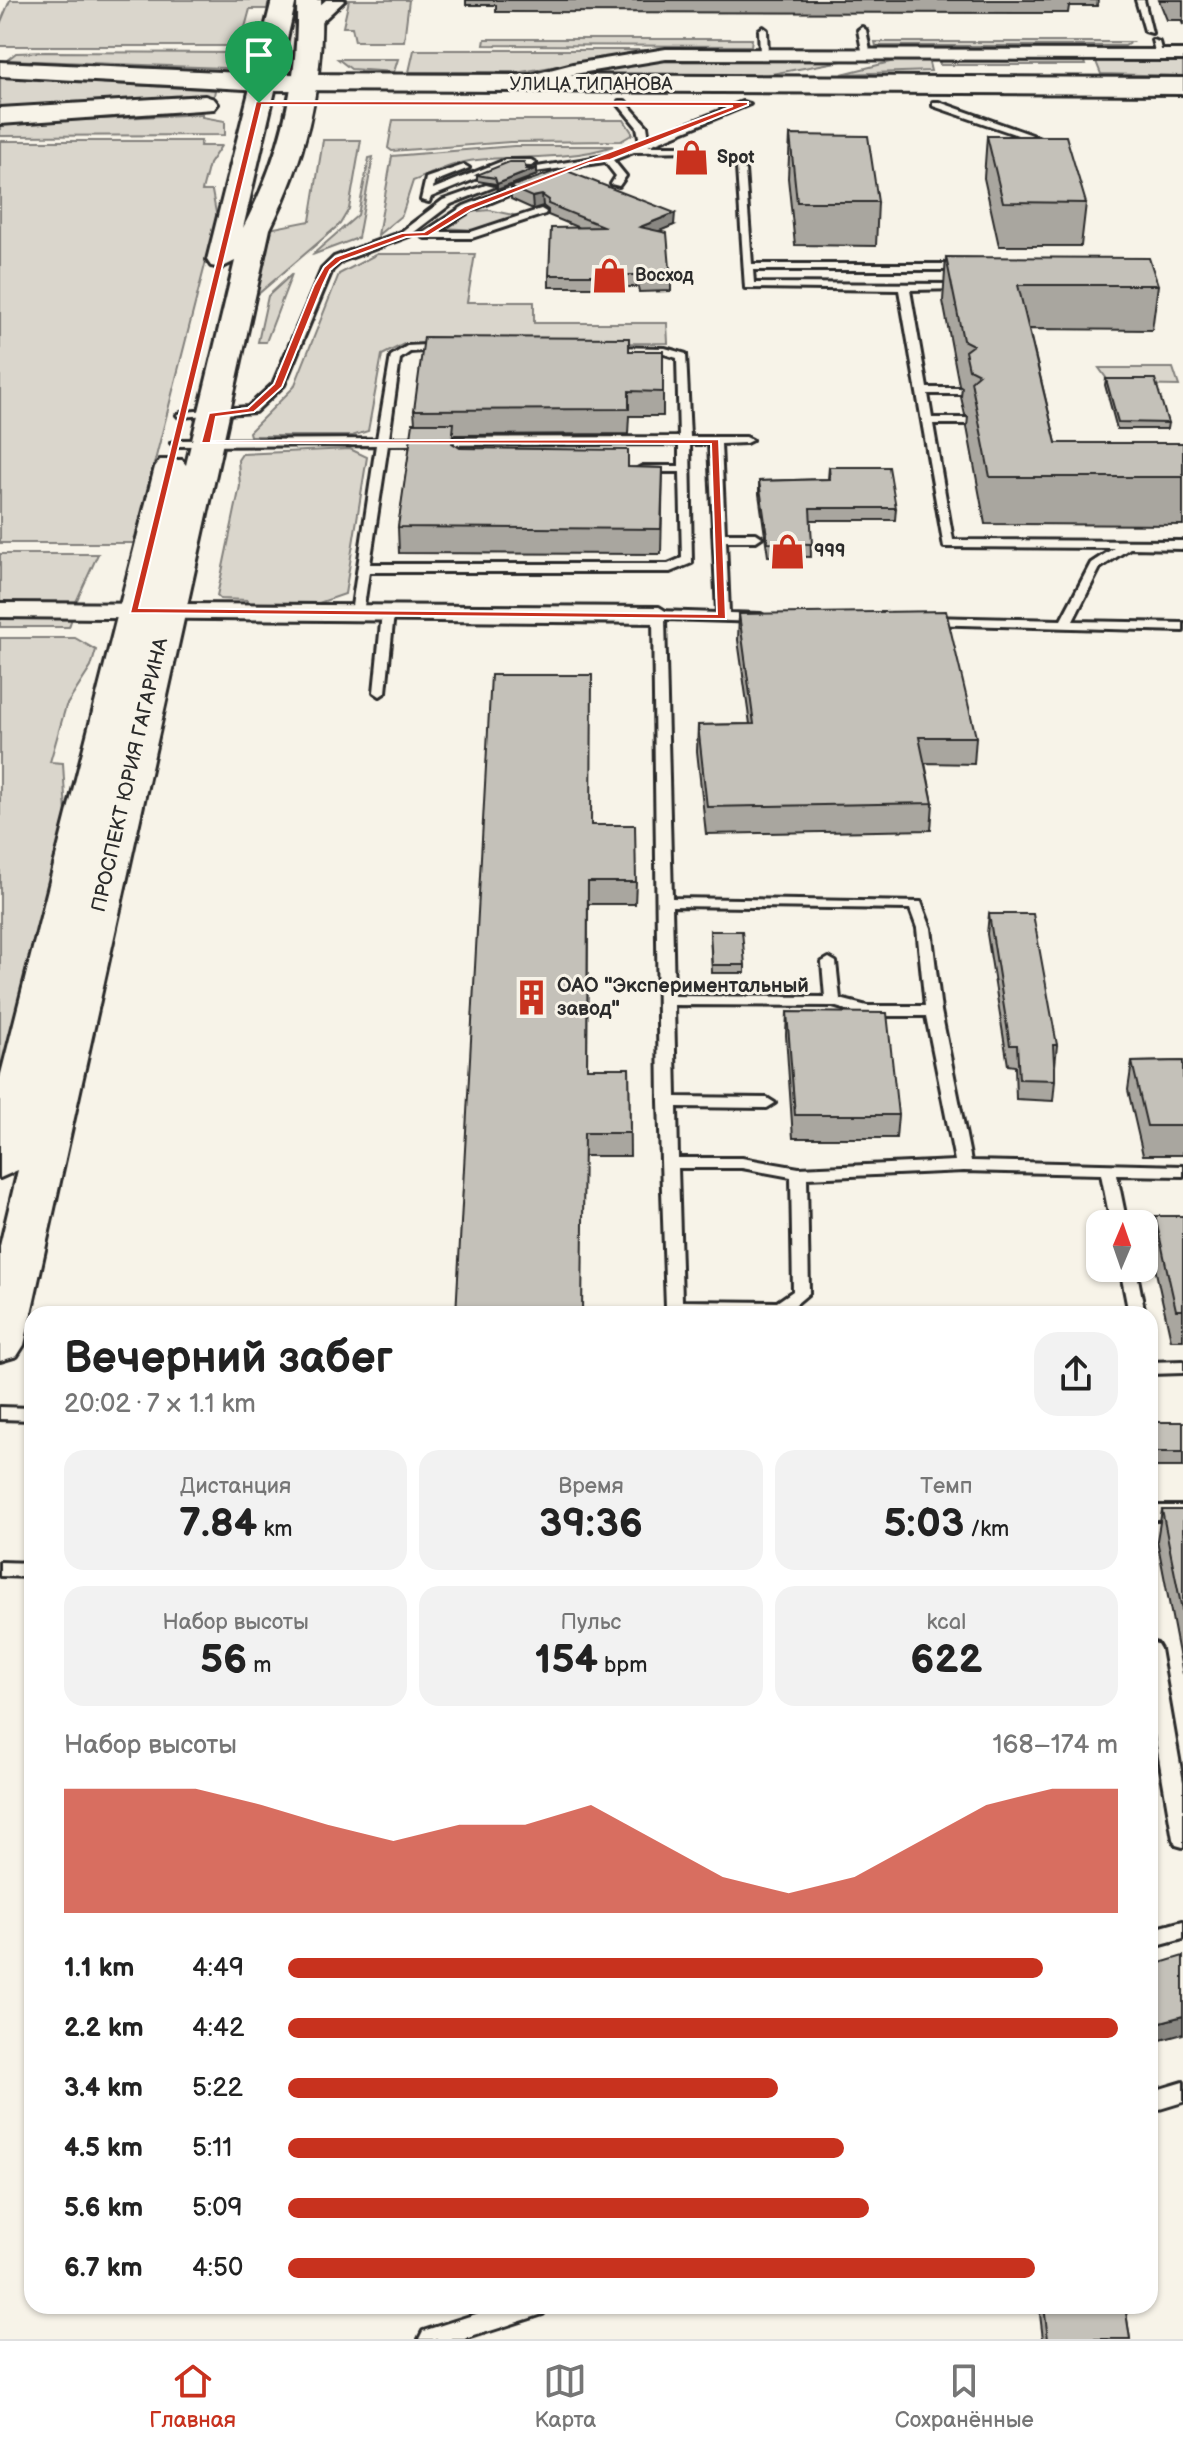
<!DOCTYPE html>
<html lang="ru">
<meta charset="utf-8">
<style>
:root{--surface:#fff;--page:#f2f2f2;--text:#222;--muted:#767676;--line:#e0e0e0;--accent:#c8321e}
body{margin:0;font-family:"Balsamiq Sans",sans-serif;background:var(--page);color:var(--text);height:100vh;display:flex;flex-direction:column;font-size:30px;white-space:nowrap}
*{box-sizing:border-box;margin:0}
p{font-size:26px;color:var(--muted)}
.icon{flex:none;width:44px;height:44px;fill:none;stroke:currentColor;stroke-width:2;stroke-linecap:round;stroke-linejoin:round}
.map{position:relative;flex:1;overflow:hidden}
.panel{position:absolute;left:24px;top:1306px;width:1134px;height:1008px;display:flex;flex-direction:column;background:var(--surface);border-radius:24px;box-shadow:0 2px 6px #0004}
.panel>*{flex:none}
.needle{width:52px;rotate:2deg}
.controls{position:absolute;left:1086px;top:1210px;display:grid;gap:16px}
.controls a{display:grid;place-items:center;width:72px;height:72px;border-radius:16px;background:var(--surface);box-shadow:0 2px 6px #0004;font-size:40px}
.pin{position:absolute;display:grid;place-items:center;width:68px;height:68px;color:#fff;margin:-82px -34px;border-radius:50% 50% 50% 0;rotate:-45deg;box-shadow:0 0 8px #0007}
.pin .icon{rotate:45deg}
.round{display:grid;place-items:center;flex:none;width:84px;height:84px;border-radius:24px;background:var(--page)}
.overview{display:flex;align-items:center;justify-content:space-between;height:136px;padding:0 40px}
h1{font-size:44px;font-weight:600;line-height:60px}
.metrics{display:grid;grid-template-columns:repeat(3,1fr);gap:12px;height:136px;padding:8px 40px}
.metrics div{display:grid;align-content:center;border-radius:20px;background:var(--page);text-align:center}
.metrics b{font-size:40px;font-weight:600}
.metrics small{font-size:22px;font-weight:400}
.metrics p{font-size:22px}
.chart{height:224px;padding:16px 40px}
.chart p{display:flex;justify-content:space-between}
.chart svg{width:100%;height:144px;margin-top:8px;fill:var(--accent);opacity:.7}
ul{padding:0 40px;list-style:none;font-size:26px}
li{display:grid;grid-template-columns:128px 96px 1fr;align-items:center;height:60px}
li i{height:20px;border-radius:10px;background:var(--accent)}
.menu{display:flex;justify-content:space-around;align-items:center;height:112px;border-top:2px solid var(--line);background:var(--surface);font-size:22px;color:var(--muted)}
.menu a{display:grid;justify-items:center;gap:4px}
.menu .current{color:var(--accent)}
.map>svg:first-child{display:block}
</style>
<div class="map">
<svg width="1183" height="2339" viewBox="0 0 1183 2339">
<rect width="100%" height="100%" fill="#f7f3e8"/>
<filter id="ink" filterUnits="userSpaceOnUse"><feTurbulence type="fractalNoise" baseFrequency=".0125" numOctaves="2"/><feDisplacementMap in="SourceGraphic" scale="16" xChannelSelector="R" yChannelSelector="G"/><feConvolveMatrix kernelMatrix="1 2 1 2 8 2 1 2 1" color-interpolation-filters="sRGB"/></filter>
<g filter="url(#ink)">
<path fill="#dad6cc" stroke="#82807c" stroke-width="2" d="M10,0h259l-2,9h-17l-10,37h-240v-22z
M349,0h60l-5,41h-49l-3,-14h-9z
M485,39h267l-1,7 -267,-1z
M875,42h256l-6,4h-249z
M414,50h243l-136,22h-112z
M16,53l29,-1 193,1 -4,10 -9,5 -218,-8z
M338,59h60l-4,13 -43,-3z
M661,59h184l2,1 -81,15 -182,-1z
M902,59h26l3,12 -89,3z
M939,59h144l2,6h-145z
M1095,59h88v17l-82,-2z
M0,77l215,13 -1,6 -214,11z
M202,114v3l23,4v14l-225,1v-12z
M393,120h231l9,14 -12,7 -111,1 -118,9 -4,-3z
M323,140h38l-12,69 -9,15 -83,71 -3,-1 15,-65 41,-8z
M0,141h201l-1,5h21l-12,18 -7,27h10l5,27 -83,325h-134z
M514,146h99c-44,15 -90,9 -136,14 -22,2 -44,13 -64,21l-11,34 -24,20 14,-79z
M373,157l-15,81 -46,17 46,-40 11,-57z
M489,210l29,6 -44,14 -29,-2 25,-16z
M377,254h98l-8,48h67v21h133l1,20 -264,1 -22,11 -14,76 -16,5h-102l-1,-4 45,-45 45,-113z
M292,274l-26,68h-8l10,-46z
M1099,368h74l6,18 -60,-1 -1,-4 -11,-2z
M350,449l17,8 -22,137 -35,12h-64l1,-6 -27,-1 -3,-3 23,-110 -2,-26 4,-6z
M0,554h98l-22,48h-76z
M0,618h72l-3,9h-69z
M0,638h75l21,12 -5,17 -25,39 -16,56 13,1 3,51 -66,262z"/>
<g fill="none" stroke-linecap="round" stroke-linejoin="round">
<defs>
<path id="lane" d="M1136,0h8l8,33 -7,-2z
M763,27l4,3 1,24 -4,3 -4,-3 -1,-24z
M862,27l4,3 5,25 -4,3 -4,-3 -5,-25z
M1152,40l7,2 4,15 -7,-2z
M619,101h6l22,25 2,13 93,-37 8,2 -102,42h46l3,1v4l-63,1 -21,8 13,16 -7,10 -8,-2 5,-8 -11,-14 -77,11 -2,-2 5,-3 74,-12 35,-14 -3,-15 -18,-22z
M933,102h6l113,40 -8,2 -111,-38z
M505,160h26l5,3 -5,3 -22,-1 -78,32 -2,5 -8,-2 5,-22 38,-13 5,3 -35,14 -1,7z
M737,168l8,2 7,94h203l5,3 3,22 -53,1 17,98h33l6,3 -6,3h-32l4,24h34l6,3 -6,3h-33l20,116 230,1v8l-53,-1 -30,20 -27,53 110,2v8l-259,-7v-6l4,-1 133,3 30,-57 23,-15 -170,-1 -45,-257 -154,-2zM753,270h197l3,14 -199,-1z
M528,181l3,1v4l-59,24 -35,22h34l70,-23 5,3 -1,2 -73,24h-47l-5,-3 44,-29z
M486,185l8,2 -43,17 -42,32 -67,25 -10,9 -48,115 -29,27 -76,5 -2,-2 6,-3 65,-5 25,-23 49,-115 12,-12 67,-25 42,-32z
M444,344l5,3 -1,2 -38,3 -10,7 -11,79 290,-1 -2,-79 -13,-4 -55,-1 -5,-3 5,-3 56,1 21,6 4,83h56l6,3 -6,3 -25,1 4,89h31l6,4 -6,4h-30l3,72 32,1 6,4 -6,4 -96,-3 7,279 249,4 10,26 10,83 30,150 212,5v10l-66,-1 10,49h-16l-10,-50 -137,-3 -157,7 2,115 -20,17v4l-121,-3 -2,-4 -7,-205 -6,-487 6,-4 58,2 -8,-169h-19l2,119 -22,9h-301l-6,41 -6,4 -6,-4 25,-168 -199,1 -6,-3 6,-3 200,-1 14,-83 16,-10zM679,444v22h-36l-6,3 6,3h37l2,86 -14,6h-298l18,-119zM672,906l238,3 7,19 8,78h-58l-27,-7 -4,-37 -7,-4 -7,4 3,35 -151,-1zM674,1005l159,1 34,10h59l29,145 -156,7 -57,-10h-64l-1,-51 90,1 8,-5 -8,-5 -91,-1zM678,1168h64l49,9 2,114 -16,11 -95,-1z
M388,609l6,4 -8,79 -6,4 -6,-4 8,-79z
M1120,1268h16l9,46h-16z
M1183,1361v12l-33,1v-12z
M0,1407l32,1v12l-32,-1z
M1150,1506h33v14h-33z
M0,1562l32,1v14l-32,-1z
M1150,1642l7,2 3,5 23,133v65l-7,-2 -3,-6 -23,-134z
M1183,1921v18l-33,9v-18z
M1183,2082v20l-33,10v-20z
M501,2306h46l-4,8 -78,25h-46l4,-8z"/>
<path id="street" d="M326,0h19l-28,26h-12v-8z
M666,49l517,1v10l-517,-1 -92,15 -57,15 -9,-5 3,-4 62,-16z
M0,603l659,4 13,8 -13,8 -659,-6z"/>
<path id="secondary" d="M272,0h24l-53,228c38,-72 56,-146 54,-228h24c3,82 -14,156 -51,229l-246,1116 -7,11 -17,5v-115l18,-76 -18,8v-100l155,-611 5,-7h22l4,5 49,-204 -14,7 -10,-2 -4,-6z"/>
<path id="primary" d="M0,62l264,12 919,4v16l-919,-4 -264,-14z
M205,96l9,3 4,5 -4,5 -214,15v-16z"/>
</defs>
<use href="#lane" stroke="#2b2b2b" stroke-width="6"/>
<use href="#street" stroke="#2b2b2b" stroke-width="6"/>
<use href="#secondary" stroke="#2b2b2b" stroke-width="6"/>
<use href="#primary" stroke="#2b2b2b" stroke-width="6"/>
<use href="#lane" fill="#f7f3e8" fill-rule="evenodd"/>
<use href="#street" fill="#f7f3e8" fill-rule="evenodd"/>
<use href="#secondary" fill="#f7f3e8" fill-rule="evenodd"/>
<use href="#primary" fill="#f7f3e8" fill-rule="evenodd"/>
</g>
<path fill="#a9a69f" stroke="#2b2b2b" stroke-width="2" d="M466,0h632l-1,6h-28l-1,7 -572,-1v-7h-30z
M1159,0h24v25l-2,-5h-14z
M790,135l88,67 -2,44 -81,-1 -7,-67z
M987,136l99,67 -5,43h-82l-15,-68z
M526,169l11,6 -40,15 -2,-6 -18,-3v-6z
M511,188l163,37 -16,6 13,49v11l-32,1 -1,-5h-89v-12l28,-48 -29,-12v-5l-5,-4 -10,3 -22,-10z
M946,257l212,28 -6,45 -123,-1 27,114h127v82l-198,-1 -18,-97 1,-10 -3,-2 -4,-18 1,-10 -3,-2 -16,-84z
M629,351l34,41v24h-34l-1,18 -174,1v10l6,3 168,19 35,1 -2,86 -262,-1 -1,-26 17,-104 -1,-13z
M1106,379l62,44 -1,6h-50l-12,-44z
M829,467l67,41 -1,12h-85l1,37 -43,-1 -9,-62v-13l69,-2z
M739,614l237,123 -2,27 -49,-1 8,40 -2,27 -225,4 -9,-83 1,-26 52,-1 -12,-84z
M591,825l45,57 -1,22h-47l-1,164h42l1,88h-46l-128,158z
M989,914l68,131 -2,21v14l-2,21 -37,-2 -1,-33 -7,-1 -21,-131z
M710,931l35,34v8h-33z
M787,1012l111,103 -2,23h-103l-7,-103z
M1183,1061v94h-40l-15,-65 4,-28z
M1155,1216h28v124h-12l-21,-95z
M1150,1422h33v45h-33z
M1162,1510h21v164l-26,-134z
M1039,2306h86l5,33h-87z"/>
<path fill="#898782" stroke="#2b2b2b" stroke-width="2" d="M537,168v7l-40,15v-6z
M542,195l1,11 -10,3 -1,-12z
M675,213l-1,12 -34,14v-12z
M1183,2016v18l-33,9v-18z"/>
<path fill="#c4c1b9" stroke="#2b2b2b" stroke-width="2" d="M790,135l78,1 10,66h-81z
M987,136h79l20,67 -83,-1z
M509,162h15l2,7 11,-1 -40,16 -2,-6 -18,-3z
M562,169l113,44 -35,14 27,6 4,47h-32v-5h-90l2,-47 54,-1 -57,-23 1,-4 -7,-5 -10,2 -21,-9 2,-2z
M946,257l203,1 9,27h-140l38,158h127v34h-193l-19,-96 8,-7 -10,-5 -4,-18 8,-6 -10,-5z
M424,337l205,1v13h34v41l-34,-1v18l-215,1z
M1106,379h49l13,44 -50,-1z
M413,423h41l-2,20 8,5 168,2v17l35,1 -2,61 -263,-2z
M829,467h60l7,41h-86l2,36 -44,-1 -9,-62 71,-2z
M946,611l30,126h-57l14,66 -226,4 -9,-82 56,-1 -15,-110z
M491,675h101l-1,150h44l1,57h-48l-1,186h42l1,65h-46l-2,181h-126z
M989,914h44l24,131h-4l2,35 -36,-1 -2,-34h-7z
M710,931h32l3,34h-33z
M787,1012l100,1 11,102h-103z
M1183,1061v65h-36l-15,-64z
M1155,1216h28v94h-7z
M1150,1422h33v30h-33z
M1162,1510h21v105z
M1183,1956v60l-33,9v-59z
M1044,2306h81l5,33h-82z"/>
</g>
<path fill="#c8321e" stroke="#fff" stroke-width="2" fill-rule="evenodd" d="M256,101l492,1v3l-138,55 -21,3 -118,47 -43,26 -22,1 -65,24 -11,9 -7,15 -41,102 -28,25 -38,5 -5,24 508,-2 7,180 -596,-6zM262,105l471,1 -268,100 -41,26 -22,1 -67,24 -11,10 -10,18 -40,99 -26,24 -39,5 -8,30 510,1 6,170 -578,-6z"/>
<defs>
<symbol id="shop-bare" viewBox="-9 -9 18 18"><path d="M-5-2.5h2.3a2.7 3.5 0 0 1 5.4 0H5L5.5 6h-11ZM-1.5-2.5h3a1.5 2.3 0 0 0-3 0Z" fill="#c8321e" stroke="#f7f3e8" stroke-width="2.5" paint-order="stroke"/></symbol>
<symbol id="building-bare" viewBox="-9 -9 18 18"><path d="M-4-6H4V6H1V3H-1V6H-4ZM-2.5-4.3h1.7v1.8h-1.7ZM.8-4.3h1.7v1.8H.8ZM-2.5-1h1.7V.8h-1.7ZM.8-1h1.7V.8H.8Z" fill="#c8321e" stroke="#f7f3e8" stroke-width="2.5" paint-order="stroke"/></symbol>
</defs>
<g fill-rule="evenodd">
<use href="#shop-bare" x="666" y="132" width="51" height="51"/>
<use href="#shop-bare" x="584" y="250" width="51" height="51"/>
<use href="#shop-bare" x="762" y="526" width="51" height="51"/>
<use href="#building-bare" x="506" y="972" width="51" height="51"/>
</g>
<g text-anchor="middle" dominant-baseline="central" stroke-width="6" stroke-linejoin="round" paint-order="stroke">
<g font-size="18" fill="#2b2b2b" stroke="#f7f3e8">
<text x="591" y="84">УЛИЦА ТИПАНОВА</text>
</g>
<g font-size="18" font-weight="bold" fill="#2b2b2b" stroke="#f7f3e8" text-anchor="start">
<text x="717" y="157">Spot</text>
<text x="635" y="275">Восход</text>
<text x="814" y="551">999</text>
</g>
<g font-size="20" fill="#2b2b2b" stroke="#f7f3e8">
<text transform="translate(130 775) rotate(-77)">ПРОСПЕКТ ЮРИЯ ГАГАРИНА</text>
</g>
<g font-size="20" font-weight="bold" fill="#2b2b2b" stroke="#f7f3e8" text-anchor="start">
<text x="557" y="986">ОАО "Экспериментальный<tspan x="557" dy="23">завод"</tspan></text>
</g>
</g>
</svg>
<div class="controls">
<a><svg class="needle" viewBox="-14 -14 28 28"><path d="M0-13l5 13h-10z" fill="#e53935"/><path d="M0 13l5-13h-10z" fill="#767676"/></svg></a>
</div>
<div class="pin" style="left:259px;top:103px;background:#1e9e55"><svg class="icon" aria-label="arrive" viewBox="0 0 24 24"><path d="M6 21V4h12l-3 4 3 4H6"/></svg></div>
<section class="panel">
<div class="overview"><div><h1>Вечерний забег</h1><p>20:02 · 7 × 1.1 km</p></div><a class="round"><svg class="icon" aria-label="share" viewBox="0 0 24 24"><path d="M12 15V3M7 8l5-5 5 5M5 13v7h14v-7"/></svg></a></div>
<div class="metrics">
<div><p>Дистанция</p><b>7.84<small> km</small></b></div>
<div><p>Время</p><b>39:36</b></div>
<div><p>Темп</p><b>5:03<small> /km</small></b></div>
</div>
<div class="metrics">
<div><p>Набор высоты</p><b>56<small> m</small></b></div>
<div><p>Пульс</p><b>154<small> bpm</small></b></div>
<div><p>kcal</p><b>622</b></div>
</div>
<div class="chart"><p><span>Набор высоты</span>168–174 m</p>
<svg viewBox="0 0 160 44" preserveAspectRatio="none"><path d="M0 44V6L10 6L20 6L30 11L40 17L50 22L60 17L70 17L80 11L90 22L100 33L110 38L120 33L130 22L140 11L150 6L160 6V44z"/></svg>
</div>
<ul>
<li><b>1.1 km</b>4:49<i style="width:91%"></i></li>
<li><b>2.2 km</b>4:42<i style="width:100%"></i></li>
<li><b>3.4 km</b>5:22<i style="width:59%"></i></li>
<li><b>4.5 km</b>5:11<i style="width:67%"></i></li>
<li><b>5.6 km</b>5:09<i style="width:70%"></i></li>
<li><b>6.7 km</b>4:50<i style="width:90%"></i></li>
</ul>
</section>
</div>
<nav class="menu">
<a class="current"><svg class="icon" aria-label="home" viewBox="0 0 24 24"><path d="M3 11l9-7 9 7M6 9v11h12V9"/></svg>Главная</a>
<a><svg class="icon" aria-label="map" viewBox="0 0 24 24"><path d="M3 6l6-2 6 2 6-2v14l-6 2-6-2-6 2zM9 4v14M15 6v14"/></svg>Карта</a>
<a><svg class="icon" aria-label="saved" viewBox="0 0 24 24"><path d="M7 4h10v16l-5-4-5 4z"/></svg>Сохранённые</a>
</nav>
